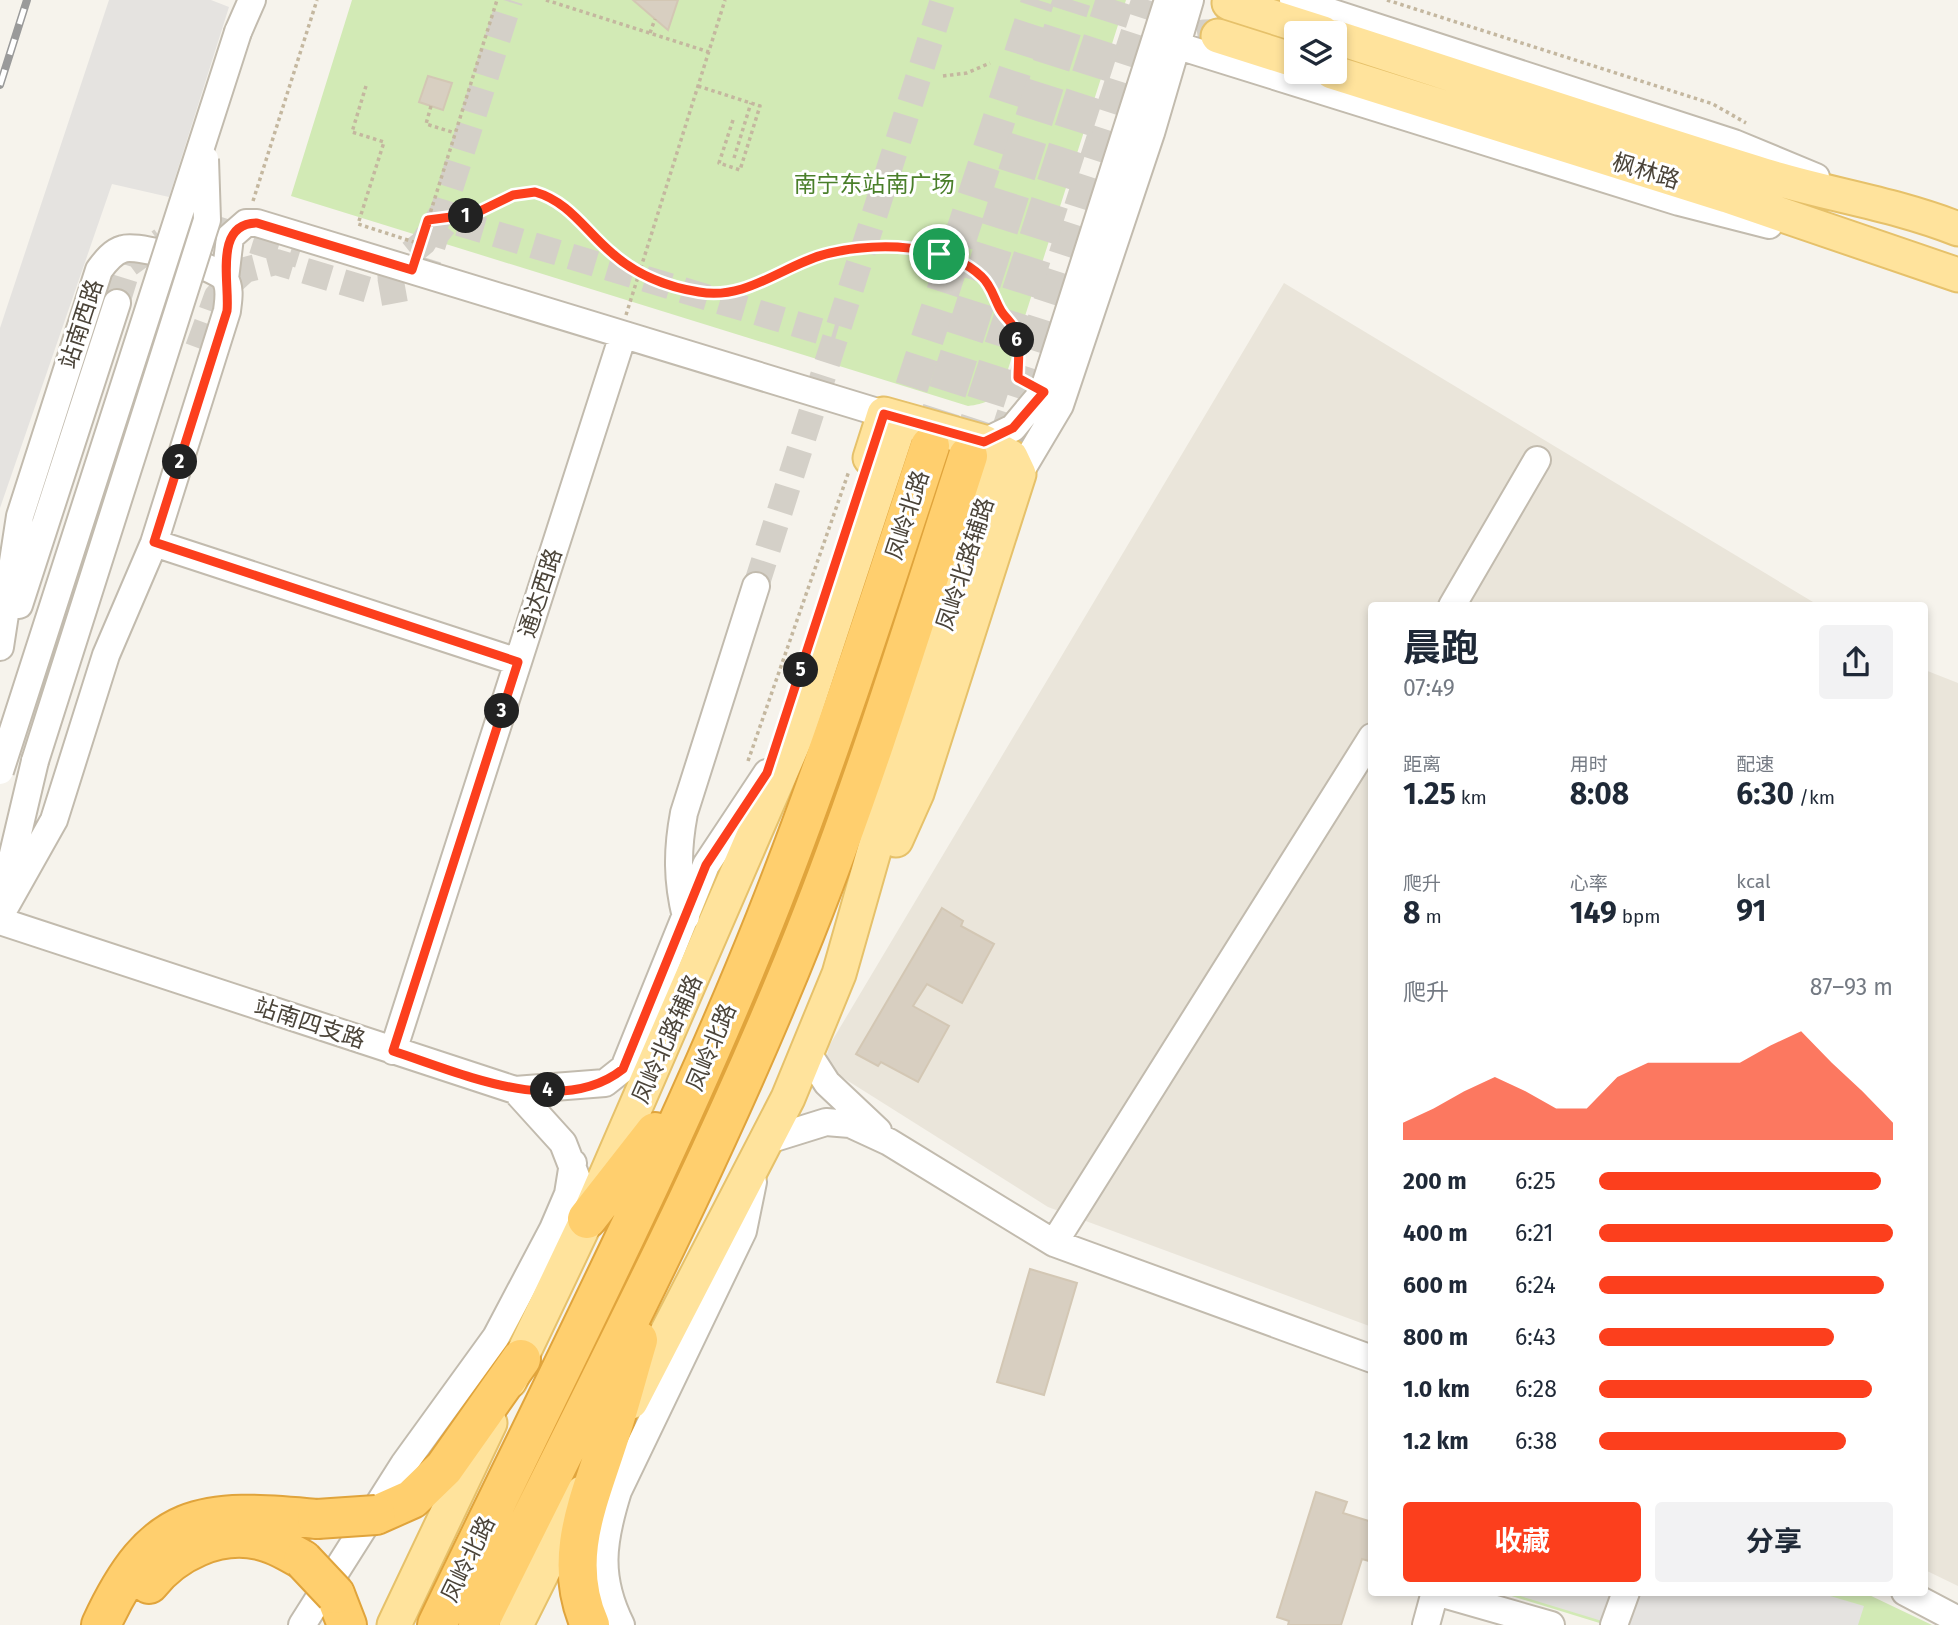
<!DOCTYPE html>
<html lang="zh">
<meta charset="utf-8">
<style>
:root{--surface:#fff;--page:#f2f2f3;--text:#1f2937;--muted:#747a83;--accent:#fc3f1d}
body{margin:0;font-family:"Fira Sans","Noto Sans SC",sans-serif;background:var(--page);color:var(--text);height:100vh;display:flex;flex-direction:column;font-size:26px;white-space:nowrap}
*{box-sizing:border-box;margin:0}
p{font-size:23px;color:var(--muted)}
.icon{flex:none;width:38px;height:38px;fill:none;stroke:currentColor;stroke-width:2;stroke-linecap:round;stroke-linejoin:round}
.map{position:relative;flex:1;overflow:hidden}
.side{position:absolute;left:1368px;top:602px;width:560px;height:994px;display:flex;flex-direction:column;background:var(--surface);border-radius:7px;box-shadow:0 4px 10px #0003}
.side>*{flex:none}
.buttons{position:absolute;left:1284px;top:21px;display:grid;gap:14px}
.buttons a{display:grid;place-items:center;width:63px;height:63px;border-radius:7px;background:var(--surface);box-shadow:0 4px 10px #0003;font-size:35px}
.pin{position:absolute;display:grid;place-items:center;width:60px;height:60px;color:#fff;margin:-30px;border:4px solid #fff;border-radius:50%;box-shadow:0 2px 7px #0007}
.km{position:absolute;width:35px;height:35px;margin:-18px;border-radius:50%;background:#222;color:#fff;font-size:19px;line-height:35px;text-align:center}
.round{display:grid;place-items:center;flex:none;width:74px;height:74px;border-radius:7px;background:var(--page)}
.summary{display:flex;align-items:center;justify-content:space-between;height:119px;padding:0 35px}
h1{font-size:38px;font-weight:700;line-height:52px}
.figures{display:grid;grid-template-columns:repeat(3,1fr);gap:10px;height:119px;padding:7px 35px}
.figures div{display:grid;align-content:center}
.figures b{font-size:30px;font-weight:700}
.figures small{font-size:19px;font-weight:400}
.figures p{font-size:19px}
.chart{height:196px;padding:14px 35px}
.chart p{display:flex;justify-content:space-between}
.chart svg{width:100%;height:126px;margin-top:7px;fill:var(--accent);opacity:.7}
.action{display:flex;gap:14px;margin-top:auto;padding:14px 35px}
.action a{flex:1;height:80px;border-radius:7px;background:var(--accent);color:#fff;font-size:28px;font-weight:700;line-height:80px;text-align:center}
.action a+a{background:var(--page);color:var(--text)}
ul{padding:0 35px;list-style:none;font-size:23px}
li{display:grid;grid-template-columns:112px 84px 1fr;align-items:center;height:52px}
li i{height:18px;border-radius:9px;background:var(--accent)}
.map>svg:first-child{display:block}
</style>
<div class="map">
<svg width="1958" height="1625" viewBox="0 0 1958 1625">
<rect width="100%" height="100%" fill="#f6f3ec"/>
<path fill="#eae5da" d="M1284,283l534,322 -446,1v721l-324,-120 -211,-133 -11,-14 3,-14z
M1925,670l33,13v903l-33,-16z"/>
<path fill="#d2eab5" d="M352,0h774l-123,385c-9,15 -18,19 -35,21l-677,-210z
M1502,1593h363l67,32h-326z"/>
<path fill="#e5e3e0" d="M109,0h102l18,7 -60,190 -57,-13 -112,324v-180z
M1510,1593h101l-9,28z
M1638,1593h182l44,13 -6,19h-230z"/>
<path fill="#d8cfc1" stroke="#d3c7b4" stroke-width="2" d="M633,0h45l-10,30 -13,-11z
M428,76l24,7 -9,27 -24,-8z
M942,908l21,13 -2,5 33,18 -32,59 -35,-19 -14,22 36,20 -31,56 -37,-20 -3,4 -22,-12z
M1030,1269l47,14 -33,112 -47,-13z
M1316,1492l31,10 -4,11 29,9v40l-10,-3 -21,66h-53l1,-4 -12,-4z"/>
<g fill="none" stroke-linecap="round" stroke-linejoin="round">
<path stroke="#d4d0c8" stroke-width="26" stroke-dasharray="26 13" stroke-linecap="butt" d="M216,229l83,26
M377,269l15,-1 31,-25 20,-32 67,-211
M117,303l12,-39 33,-24
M198,348l19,-52 28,-26 31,-8 103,31 28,-5 18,-18 11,-35 8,-10 15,-2 377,113
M756,586l187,-586"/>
<path stroke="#d4d0c8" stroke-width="33" stroke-dasharray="33 17" stroke-linecap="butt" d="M1152,56c20,-14 43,-22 66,-20
M896,435l142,-435
M1003,446l145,-446"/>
<path stroke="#d4d0c8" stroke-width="38" stroke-dasharray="38 19" stroke-linecap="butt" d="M930,446l142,-446
M968,456l147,-456"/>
<defs>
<path id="minor" d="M1293,0l441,143 82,34
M238,32l14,-32
M1156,39l523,163 90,23
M225,279l5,-42 16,-14h11l627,191
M984,442l29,-14 30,-36 125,-392
M1019,474l41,-69 91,-272 39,-133
M154,543l364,119
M19,605l98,-302
M1452,606l85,-146
M0,647l20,-131 79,-246c6,-8 13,-18 24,-21 15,-5 94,17 102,30 6,10 3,22 2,32l-73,232 -48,112 -52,165 -54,96
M4,892l31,-131
M686,917c-9,-36 -9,-67 -2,-104l72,-227
M0,921l515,169 90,-7 43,-34 15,-19
M393,1051l230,-716
M807,1052l20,31 51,48
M626,1063l80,-198 61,-92
M515,1090l48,53 14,36
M765,1141l61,-19 24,2 39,18 165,101 318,116
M1054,1243l318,-506
M1436,1592l115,33
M1905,1592l53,28
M302,1625l102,-161 92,-127 57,-108 15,-35 5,-31
M621,1625c-24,-48 -19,-83 -3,-134l125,-260 10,-49
M1426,1625l9,-33
M1614,1625l12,-33"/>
<path id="major" d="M1229,3l94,30
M1218,36l79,25
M1335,37c143,46 286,94 429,138 65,20 131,29 194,54
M1332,72l395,124 231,79
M870,458l14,-44 100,28 27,15 8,17 -102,319 -21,47
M510,1381l77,-162 210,-484 99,-300
M631,1402l157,-304 51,-124 47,-165 112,-347
M394,1625l96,-202
M516,1625l66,-132"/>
<path id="highway" d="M587,1219l68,-87
M376,1515l36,-16 32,-31 77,-109
M149,1584c25,-32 69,-53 110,-44 16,3 30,12 44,20
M335,1594l12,31
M101,1625c53,-115 100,-117 216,-106
M437,1625c111,-232 233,-467 328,-705 62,-156 113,-315 165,-474
M478,1625c112,-228 233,-455 327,-692 62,-156 111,-317 163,-477
M590,1625c-29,-66 -1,-124 19,-187 11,-32 19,-65 29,-98"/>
</defs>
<use href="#minor" stroke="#c2bbae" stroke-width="30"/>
<use href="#major" stroke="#e6c16a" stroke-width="37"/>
<use href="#highway" stroke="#e0a43c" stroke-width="42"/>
<path stroke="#c4b79f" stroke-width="3.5" stroke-dasharray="3.5 3.5" stroke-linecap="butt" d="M546,0l163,52
M1387,0l326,104 33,19
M650,33l5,-14
M943,76l24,-3 23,-10
M366,86l-14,46 32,10 -26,82 62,20
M698,86l62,20 -20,64 -21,-7 15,-46
M431,106l-5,18 29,9
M734,158l17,-55
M253,201l64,-201
M428,220l46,-6 25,-11
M418,252l79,-252
M997,299l19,33 2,46 7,4
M626,315l99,-315
M748,761l101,-290"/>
<use href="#minor" stroke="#fff" stroke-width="26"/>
<use href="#major" stroke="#ffe39c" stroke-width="33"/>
<use href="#highway" stroke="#ffcf6e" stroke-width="38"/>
<defs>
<path id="rail" d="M0,85l27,-85"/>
</defs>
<use href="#rail" stroke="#9a9a9a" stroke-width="8"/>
<use href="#rail" stroke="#fff" stroke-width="5" stroke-dasharray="16" stroke-linecap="butt"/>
<defs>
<path id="minor-bridge" d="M35,761l172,-541 -2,-61
M0,771l238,-739"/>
<path id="highway-bridge" d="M317,1519l59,-4
M303,1560l32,34"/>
</defs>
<use href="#minor-bridge" stroke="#c2bbae" stroke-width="30" stroke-linecap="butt"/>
<use href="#highway-bridge" stroke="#e0a43c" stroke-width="42" stroke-linecap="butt"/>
<path stroke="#c4b79f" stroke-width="3.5" stroke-dasharray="3.5 3.5" stroke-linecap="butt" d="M499,203c56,-30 76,19 113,51 24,20 60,37 92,39 51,3 82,-30 126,-40 45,-10 117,-12 153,24 6,6 10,15 14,22"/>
<use href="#minor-bridge" stroke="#fff" stroke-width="26"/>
<use href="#highway-bridge" stroke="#ffcf6e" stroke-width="38"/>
</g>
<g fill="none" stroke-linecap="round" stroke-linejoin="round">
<defs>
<path id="route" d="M535,192c35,10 51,40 78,62 24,21 55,33 86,38 49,9 86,-29 131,-39 46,-10 116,-11 152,24 9,8 12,21 18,32 4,8 12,13 15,21 6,12 3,34 3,48l26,14 -31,36 -29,14 -100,-28 -117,359 -61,92 -83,204c-63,50 -163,4 -230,-18l125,-389 -364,-120 73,-231c3,-27 -14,-88 30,-88l155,47 16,-50 46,-6 39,-19z"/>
</defs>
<use href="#route" stroke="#fff" stroke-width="14"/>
<use href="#route" stroke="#fc3f1d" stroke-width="9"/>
</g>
<g text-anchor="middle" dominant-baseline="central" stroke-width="6" stroke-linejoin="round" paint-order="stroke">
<g font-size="23" fill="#4b4439" stroke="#fff">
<text transform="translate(1646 171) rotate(17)">枫林路</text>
<text transform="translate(81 324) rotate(-72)">站南西路</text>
<text transform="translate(907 515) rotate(-72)">凤岭北路</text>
<text transform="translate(965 564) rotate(-72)">凤岭北路辅路</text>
<text transform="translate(540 593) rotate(-72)">通达西路</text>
<text transform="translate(310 1023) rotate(18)">站南四支路</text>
<text transform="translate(667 1039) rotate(-66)">凤岭北路辅路</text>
<text transform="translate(711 1047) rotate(-67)">凤岭北路</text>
<text transform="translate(468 1559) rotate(-64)">凤岭北路</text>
</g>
<g font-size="23" fill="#4a7f2a" stroke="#fff">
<text x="874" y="184">南宁东站南广场</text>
</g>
</g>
</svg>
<div class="buttons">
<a><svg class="icon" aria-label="layers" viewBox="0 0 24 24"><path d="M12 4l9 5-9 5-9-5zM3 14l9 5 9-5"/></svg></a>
</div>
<div class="pin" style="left:939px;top:254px;background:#1e9e55"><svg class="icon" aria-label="arrive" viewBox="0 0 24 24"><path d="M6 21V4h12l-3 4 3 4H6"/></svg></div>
<b class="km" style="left:466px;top:216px">1</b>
<b class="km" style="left:180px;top:462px">2</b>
<b class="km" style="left:502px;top:711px">3</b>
<b class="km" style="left:548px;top:1090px">4</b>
<b class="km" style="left:801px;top:670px">5</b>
<b class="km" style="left:1017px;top:340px">6</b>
<section class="side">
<div class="summary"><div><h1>晨跑</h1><p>07:49</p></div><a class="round"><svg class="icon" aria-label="share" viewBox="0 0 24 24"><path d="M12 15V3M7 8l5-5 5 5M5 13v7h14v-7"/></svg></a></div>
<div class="figures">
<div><p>距离</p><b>1.25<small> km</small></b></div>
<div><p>用时</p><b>8:08</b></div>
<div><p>配速</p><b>6:30<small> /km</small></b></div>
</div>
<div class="figures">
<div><p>爬升</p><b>8<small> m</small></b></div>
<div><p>心率</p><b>149<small> bpm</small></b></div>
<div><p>kcal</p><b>91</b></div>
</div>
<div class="chart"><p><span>爬升</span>87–93 m</p>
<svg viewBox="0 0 160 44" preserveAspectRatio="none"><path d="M0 44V38L10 33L20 27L30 22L40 27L50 33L60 33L70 22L80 17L90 17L100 17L110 17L120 11L130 6L140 17L150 27L160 38V44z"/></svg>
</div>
<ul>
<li><b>200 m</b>6:25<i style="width:96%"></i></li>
<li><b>400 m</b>6:21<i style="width:100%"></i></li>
<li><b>600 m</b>6:24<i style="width:97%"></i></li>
<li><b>800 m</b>6:43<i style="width:80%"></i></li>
<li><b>1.0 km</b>6:28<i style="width:93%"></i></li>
<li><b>1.2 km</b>6:38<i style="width:84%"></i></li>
</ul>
<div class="action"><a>收藏</a><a>分享</a></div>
</section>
</div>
